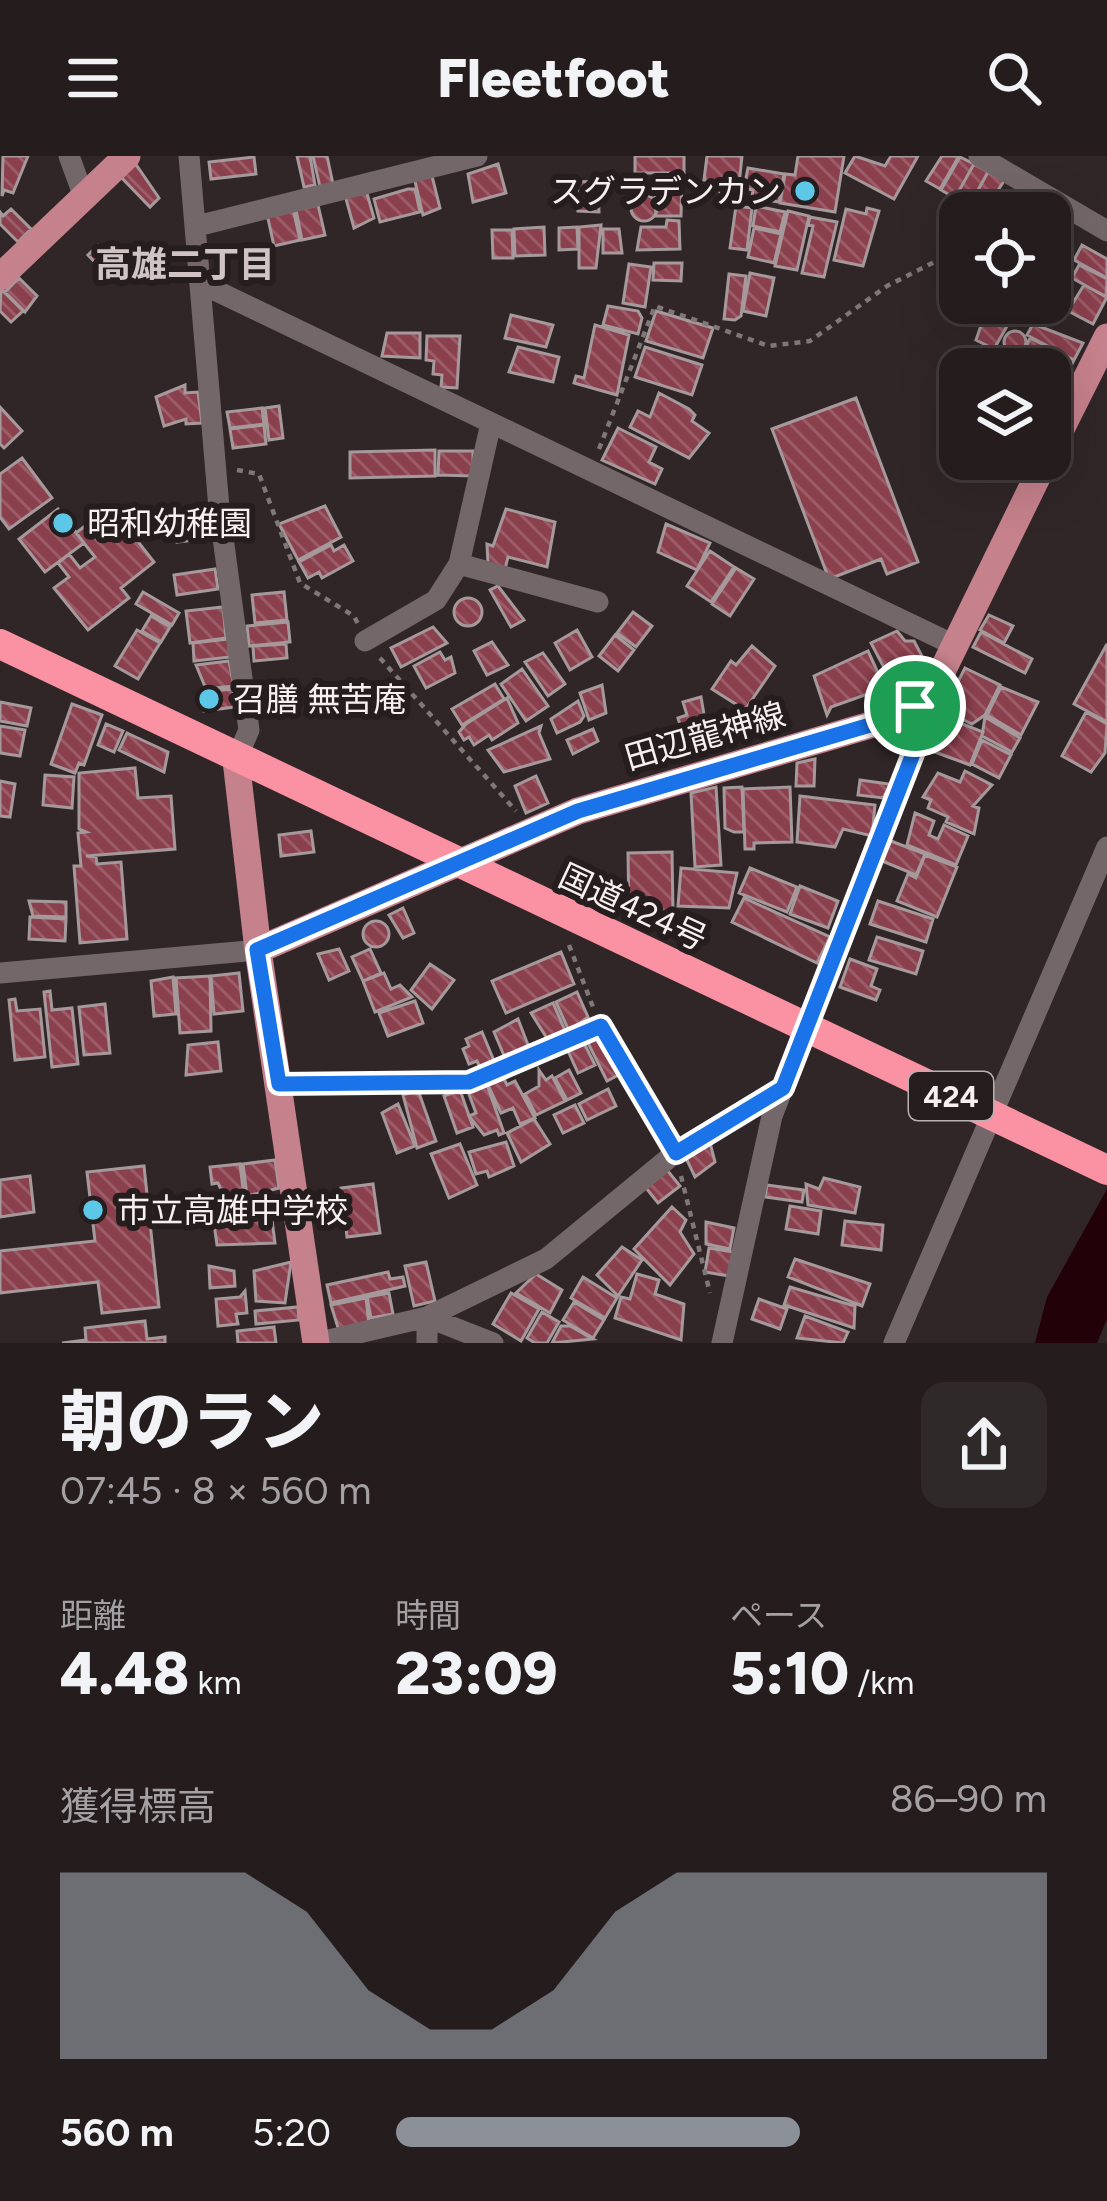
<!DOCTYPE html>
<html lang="ja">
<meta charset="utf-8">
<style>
:root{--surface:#241c1d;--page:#30292a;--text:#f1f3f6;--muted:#a3a1a4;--line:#413a3b;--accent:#8c9099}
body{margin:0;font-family:Figtree,"Noto Sans JP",sans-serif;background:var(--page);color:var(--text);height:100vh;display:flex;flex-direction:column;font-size:45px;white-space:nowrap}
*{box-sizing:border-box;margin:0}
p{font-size:39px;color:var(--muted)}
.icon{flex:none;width:66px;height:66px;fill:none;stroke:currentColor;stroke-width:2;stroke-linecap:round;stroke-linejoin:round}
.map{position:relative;height:1187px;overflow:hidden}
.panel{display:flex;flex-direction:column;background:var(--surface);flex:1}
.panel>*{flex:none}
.tools{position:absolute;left:939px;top:36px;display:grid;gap:24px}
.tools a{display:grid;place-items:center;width:132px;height:132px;border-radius:24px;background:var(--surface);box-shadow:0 12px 48px #0002,0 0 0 3px var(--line);font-size:60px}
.pin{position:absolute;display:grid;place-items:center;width:102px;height:102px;color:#fff;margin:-51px;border:6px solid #fff;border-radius:50%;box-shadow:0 3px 12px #0007}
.round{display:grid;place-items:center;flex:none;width:126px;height:126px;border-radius:24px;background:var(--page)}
.summary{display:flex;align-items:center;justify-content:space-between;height:204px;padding:0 60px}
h1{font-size:66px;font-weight:800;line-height:90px}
.figures{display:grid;grid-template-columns:repeat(3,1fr);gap:18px;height:204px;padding:12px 60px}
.figures div{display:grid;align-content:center}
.figures b{font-size:60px;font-weight:800}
.figures small{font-size:33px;font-weight:400}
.figures p{font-size:33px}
.chart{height:336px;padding:24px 60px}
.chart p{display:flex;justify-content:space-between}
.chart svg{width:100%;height:216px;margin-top:12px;fill:var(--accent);opacity:.7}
ul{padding:0 60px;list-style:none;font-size:39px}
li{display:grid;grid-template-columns:192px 144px 1fr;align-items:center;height:90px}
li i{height:30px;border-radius:15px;background:var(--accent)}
header{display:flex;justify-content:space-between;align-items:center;height:156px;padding:0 60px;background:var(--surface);font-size:54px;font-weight:800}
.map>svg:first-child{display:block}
</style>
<header><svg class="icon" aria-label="menu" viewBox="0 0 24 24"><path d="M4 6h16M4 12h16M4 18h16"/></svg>Fleetfoot<svg class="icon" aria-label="search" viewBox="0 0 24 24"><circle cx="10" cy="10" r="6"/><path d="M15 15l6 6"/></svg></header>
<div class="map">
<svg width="1107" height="1187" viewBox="0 0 1107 1187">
<defs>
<pattern id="building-back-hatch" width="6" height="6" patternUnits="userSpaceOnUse" patternTransform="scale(3)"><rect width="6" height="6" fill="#8b404e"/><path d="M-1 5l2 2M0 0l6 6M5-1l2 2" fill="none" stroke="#9c5c68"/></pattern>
</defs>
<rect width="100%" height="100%" fill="#302627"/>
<path fill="#230108" d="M1107,1033v130l-10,24h-62l12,-46z"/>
<path fill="url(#building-back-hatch)" stroke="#a6999b" stroke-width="3" d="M3,0h25l-15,37 -9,-3 -2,6z
M297,0h13l5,29 -11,2z
M313,0h14l6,28 -13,3z
M635,0h49v17h-49z
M707,0h35l-4,38 -18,-2 1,-10 -17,-2z
M798,0h46l-9,56 -55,-9 5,-29 10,1z
M855,0l30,10 6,-10h27l-24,43 -49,-26z
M942,0h17l-19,33 -14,-8z
M254,1l2,17 -45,5 -2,-17z
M960,1l14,7 -19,34 -14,-8z
M135,7l24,35 -9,9 -30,-31z
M498,8l8,29 -33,9 -5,-28z
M974,8l14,8 -19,34 -14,-8z
M748,12l36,6 -5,28 -27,-4 1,-8 -9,-2z
M431,16l9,36 -17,7 -9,-38z
M988,16l16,9 -21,32 -13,-8z
M654,20h28l-1,40h-25z
M598,25l1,31 -21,-1v-29z
M408,33h7l5,23 -40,10 -6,-23z
M366,34l8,28 -20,10 -9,-33z
M631 52a13 13 0 1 1 26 0a13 13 0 1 1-26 0Z
M318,49l7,30 -23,5 -6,-30z
M736,50l16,2 -5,42 -17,-2z
M756,50l29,6 -5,20 -27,-6z
M867,52l12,3 -16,55 -29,-6 12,-51 20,5z
M11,53l20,20 -13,13 -18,-18v-12l3,4z
M293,53l7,31 -26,6 -7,-32z
M788,55l21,5 -12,54 -22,-4z
M810,61l27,5 -13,55 -22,-4 11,-47 -5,-1z
M667,64l12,1 1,28 -43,1 4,-23h25z
M601,69l-5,43h-17v-41z
M544,71l1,28 -30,1 -1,-27z
M577,71l1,22 -19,1v-22z
M754,72l27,6 -7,29 -26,-6z
M603,73h16l3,24h-19z
M492,74h20l1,28h-20z
M98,89l18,19 -10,10 -18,-19z
M1082,89l25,14v19l-33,-18z
M654,107h28l-1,18 -28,-1z
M629,108l22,3 -6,40 -22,-4z
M1079,109l28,14 -1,18 -34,-19z
M750,117l24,5 -8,38 -23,-5z
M729,118l17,2 -5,40 -6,4 -11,-1z
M19,122l18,18 -12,16 -20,-20z
M1084,129l23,12 -14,27 -25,-13z
M1,133l22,22 -12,11 -11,-11z
M608,150l30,5 4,7 -4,16 -35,-9z
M656,155l57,17 -10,30 -57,-17z
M985,158l22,12 -13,23 -18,-9z
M511,159l42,10 -7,22 -41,-9z
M1033,168l50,19 -9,17 -47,-25z
M595,169l34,10 -12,60 -43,-12 2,-7 8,2z
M1004 186a11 11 0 1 1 22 0a11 11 0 1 1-22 0Z
M387,177h33v25l-38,-2z
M427,180h33l-3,52 -16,-1 1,-12 -9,-1 1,-13 -8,-1z
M1030,182l44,22 -12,24 -12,-6v-9l-30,-6z
M518,191l41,10 -6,25 -44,-10z
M645,191l57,18 -10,30 -57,-18z
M185,229v8l13,-1 4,31 -16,1v-5l-22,7 -8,-29z
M659,237l30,16 6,6 -3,6 17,12 -20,25 -59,-31 8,-16 12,6z
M856,242l62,164 -31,12 -6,-15 -52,20 -57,-150z
M279,250l4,32 -14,2 -4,-32z
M0,251l22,24 -18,17 -4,-4z
M262,252l2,16 -34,4 -3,-16z
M264,269l2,19 -33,4 -3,-19z
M618,272l38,19 -7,15 13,7 -7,15 -53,-24z
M435,294v26l-85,2v-26z
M439,295h34v25l-35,-1z
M22,302l30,40 -43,31 -9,-12v-43z
M110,350l44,56 -33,26 8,10 -41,32 -34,-42 15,-11 -11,-14 11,-9 11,14 15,-11 -19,-24z
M325,350l16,31 -43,23 -19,-36z
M58,353l26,34 -39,29 -26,-33z
M506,353l49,13 -8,45 -39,-10 -3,12 -17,-4 -1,-21 6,2z
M210,355l3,27 -36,4 -2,-28z
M666,368l44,19 -13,27 -39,-18z
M331,389l3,6 10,-6 9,16 -31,17 -3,-6 -11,6 -9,-16z
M710,395l24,16 -23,35 -24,-16z
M736,412l18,11 -24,37 -18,-12z
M215,413l3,20 -41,6 -3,-20z
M498,430l26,34 -13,7 -21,-37z
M143,436l36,21 -7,12 -36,-21z
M284,436l3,28 -32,3 -3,-28z
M454 456a14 14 0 1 1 28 0a14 14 0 1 1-28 0Z
M223,451l3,31 -36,5 -4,-32z
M633,456l19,14 -16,21 -19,-14z
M989,459l24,11 -9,17 -24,-13z
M151,460l19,11 -9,15 -19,-11z
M288,466l2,20 -41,4 -2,-20z
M433,471l14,16 -46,24 -10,-19z
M137,474l23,13 -22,36 -23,-13z
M577,474l15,27 -22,13 -15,-27z
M897,475l8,10h9l8,15 -10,5 4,7 -25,13 -20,-38z
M981,476l51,27 -7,14 -52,-26z
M615,479l19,15 -16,21 -19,-15z
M228,483l2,18 -36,4 -1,-18z
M492,486l16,23 -21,10 -13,-24z
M286,488l1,14 -33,3 -1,-15z
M1107,488v78l-33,-18z
M752,490l23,20 -30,44 -33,-21 19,-28 5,4z
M868,495l17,37 -54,19 -4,8 -13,-39z
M440,496l5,8 6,-3 4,16 -29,15 -12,-22z
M543,497l22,31 -17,12 -23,-34z
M229,505l5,25 -28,3 -10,-24z
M965,512l35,17 -15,30 -13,9 -24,-12 4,-6 -5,-3z
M522,513l26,37 -22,15 -25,-37z
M495,528l9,15 -42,26 -10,-16z
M602,529l4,28 -17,7 -9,-27z
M1001,531l37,15 -17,33 -34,-20z
M233,533l2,18 -31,4 -2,-19z
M701,541l7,41 -22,7 -8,-27 9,-3 -4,-13z
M507,542l11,25 -26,17 -3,-5 -15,10 -5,-8 -5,3 -5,-8 7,-8z
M578,545l6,15 -4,6 -23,11 -6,-14z
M0,546l31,6 -4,18 -27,-5z
M72,548l30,11 -18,50 -5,-2 -4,10 -24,-9z
M1086,556l21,12 -2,29 -14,19 -29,-16z
M945,561l38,15 -13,33 -38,-14z
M985,561l35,21 -8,14 -30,-16z
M106,568l17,7 -9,21 -16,-7z
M0,570l25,4 -5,26 -20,-3z
M541,570l-2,7 11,26 -46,13 -16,-22z
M593,573l5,12 -25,13 -6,-14z
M127,577l41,19 -4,20 -45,-22z
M982,584l29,15 -12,23 -27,-14z
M815,603l-1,27h-18l1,-23z
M135,612l3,30 33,-2 4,53 -89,7 10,1 1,7 24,-2 6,77 -47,4 -6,-77h7l-3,-33 8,-1 -7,-3v-56z
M965,615l27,14 -19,21 6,2 -5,26 -28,-12 2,-5 -20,-9 3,-8 -8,-3 15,-24 22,9z
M45,619l29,2 -2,31 -29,-3z
M536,620l12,27 -22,10 -11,-27z
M860,624l29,4v3l-6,11 -25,-3z
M0,625l15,3 -5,33 -10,-1z
M716,631l5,78 -26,2 -4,-74z
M742,631l2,45h-10l-9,-4 -1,-40z
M790,631l2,55 -38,1v6h-9l-2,-60z
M800,640l75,9 -3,31 -29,-7 -8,18 -38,-5z
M915,657l19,8 -5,14 9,4 6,-14 24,11 -12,29 -49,-20z
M311,675l3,21 -33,4 -2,-21z
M891,685l34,13 -9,21 -34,-14z
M672,696l1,61 -44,1 -1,-61z
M925,699l32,12 -20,50 -40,-16 11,-27 8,4z
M681,712l56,5 -8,35 -51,-2z
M750,712l47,19 -10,25 -48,-19z
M800,730l38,15 -10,27 -38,-14z
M744,742l86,39 -13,26 -85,-41z
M29,745l37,1v15l-33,-1z
M878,745l55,18 -7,23 -56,-18z
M403,752l11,25 -11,5 -14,-23z
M30,761l36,2 -1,22 -36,-2z
M363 778a13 13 0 1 1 26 0a13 13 0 1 1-26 0Z
M877,781l46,14 -7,23 -47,-14z
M339,793l10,22 -20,9 -11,-26z
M370,793l11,24 -18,8 -11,-24z
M561,796l13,32 -68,29 -14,-32z
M850,803l27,10 -6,17 9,4 -4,10 -36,-13z
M430,808l24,16 -22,29 -21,-19z
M239,817l4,38 -29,3 -3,-38z
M384,817l7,16 9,-4 12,12 -37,15 -12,-31z
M210,820l1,55 -31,2 -4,-55z
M173,821l3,37 -22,2 -3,-35z
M50,835l2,19 20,-2 6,56 -26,3 -8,-75z
M577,836l11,25 -19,14 -13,-29z
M15,843l2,12 23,-2 5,48 -30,3 -6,-60z
M415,845l8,22 -35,13 -9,-23z
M553,847l14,32 -17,8 -19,-30z
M105,848l5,49 -26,2 -5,-48z
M518,863l12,31 -25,8 -11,-26z
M482,876l15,36 -14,6 -6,-13 -8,3 -6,-15 6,-3 -3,-7z
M603,878l19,39 -15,8 -20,-40z
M218,886l3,29 -35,4 2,-30z
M584,887l11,22 -17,8 -10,-22z
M539,914l7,10 6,-4 13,25 -29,14 -11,-21 14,-8z
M569,914l12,23 -14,7 -12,-22z
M504,923l3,6 8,-4 20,37 -15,6 -7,-16 -12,5 -13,-28z
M487,929l17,48 -5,2 -2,-5 -13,5 -15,-19 7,-3 -9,-24z
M608,933l8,17 -29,14 -8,-16z
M418,934l18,51 -19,7 -14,-53z
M460,934l13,37 -16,6 -13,-37z
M398,948l17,42 -18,7 -15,-40z
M575,949l9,18 -21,10 -9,-18z
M534,963l16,25 -29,18 -14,-29z
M709,983l6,23 -20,15 -10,-21z
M506,986l8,24 -25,11 -2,-6 -11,3 -7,-22z
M460,988l17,41 -28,13 -18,-44z
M275,1004l4,28 -32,8 -4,-32z
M240,1008l4,33 -19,2 -7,-16 -6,1 -2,-17z
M144,1010l15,141 -57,6 -4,-31 -98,11v-42l95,-10 -8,-69z
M667,1014l13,16 -22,17 -12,-15z
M30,1020l4,36 -34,5v-37z
M824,1022l36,9 -5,26 -47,-8 -2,-21 13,5z
M373,1028l7,49 -33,4 -3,-27 7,-1 -8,-3 -2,-18z
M767,1029l37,5 -2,12 -37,-5z
M270,1048l5,39 -58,2 -5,-35z
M790,1050l31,5 -3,23 -32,-5z
M672,1051l14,13 -6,12 14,22 -24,31 -36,-36z
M845,1065l38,4 -2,25 -39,-5z
M706,1066l28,6 -4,21 -24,-5z
M622,1091l20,13 -24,36 -21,-21z
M709,1092l24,4 -4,24 -24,-4z
M795,1103l75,25 -8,22 -74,-29z
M291,1106l-6,41 -29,-2 -2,-30z
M426,1106l9,39 -21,5 -9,-40z
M209,1110l25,5 1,15 -25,2z
M388,1116l2,7 13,-2 2,9 -74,17 -4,-18z
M536,1118l26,16 -12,23 -34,-20z
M637,1118l22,6 -4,14 29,10 -3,36 -66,-22 6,-21 9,2z
M583,1121l34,21 -12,20 -34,-20z
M790,1131l65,19 -1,22 -70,-23z
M245,1135l2,22 -11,1 2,10 -20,2 -2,-27 24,-2z
M389,1137l4,21 -22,4 -4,-21z
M511,1137l28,16 -18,32 -28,-17z
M366,1142l3,27 -30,6 -8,-26z
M759,1143l28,10 -7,20 -28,-10z
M574,1146l30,18 -11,18 -30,-18z
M298,1151l1,13 -43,4 -1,-13z
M542,1156l17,10 -12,21h-12l-8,-5z
M805,1160l43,16 -5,11 -46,-5z
M145,1165l2,18 18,-2v6h-103l24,-3 -1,-12z
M561,1170h9l23,13 -41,4z
M274,1171l2,16h-38l-1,-12z"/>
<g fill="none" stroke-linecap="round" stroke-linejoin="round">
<path stroke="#807778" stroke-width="4.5" stroke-dasharray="6 6" stroke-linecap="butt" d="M599,293l56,-143 114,40 41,-5 77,-55 73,-37
M237,314l22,4 41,109 54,33 4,8
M122,365l79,-11
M380,502l136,153
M569,789l24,62
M611,888l55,94
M681,1020l29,117"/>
<path stroke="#746769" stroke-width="21" d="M69,0l15,41
M189,0l30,352 30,222 -13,30
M979,0l128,75
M197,70l280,-70
M202,128l752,361
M459,408l32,-141
M365,485l71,-41 23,-36 139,38
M0,817l258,-23
M279,928l189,-2 133,-56
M316,1187l111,-26 119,-58 129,-106 108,-65
M427,1187v-26l66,26
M722,1187l50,-227 144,-370 -1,-39
M894,1187l213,-496"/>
<path stroke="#c5818c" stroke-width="27" d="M0,121l127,-121
M1050,295l57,-114
M236,604l22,190 58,393
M258,794l320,-139 316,-93 38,-26 114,-233"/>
<path stroke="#fb92a3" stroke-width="30" d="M0,488l1107,526"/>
</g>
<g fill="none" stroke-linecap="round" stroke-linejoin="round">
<defs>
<path id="route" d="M915,550l1,40 -133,342 -107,65 -75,-127 -132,56 -190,2 -22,-134 321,-139 316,-93z"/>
</defs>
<use href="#route" stroke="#fff" stroke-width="24"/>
<use href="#route" stroke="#1a73e8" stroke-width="15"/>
</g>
<g fill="#5cc7e7" stroke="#261d1e" stroke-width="4.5">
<circle cx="805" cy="35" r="12"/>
<circle cx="63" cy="367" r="12"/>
<circle cx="209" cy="543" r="12"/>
<circle cx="93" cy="1054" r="12"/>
</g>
<g text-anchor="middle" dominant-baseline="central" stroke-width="12" stroke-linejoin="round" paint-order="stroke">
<rect fill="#261d1e" stroke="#b8b1b2" stroke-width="3" x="909" y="916" width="84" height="48" rx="9"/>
<g font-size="30" font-weight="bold" fill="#f7f0f1">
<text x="951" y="940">424</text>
</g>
<g font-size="33" fill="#f7f0f1" stroke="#261d1e" text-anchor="start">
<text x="781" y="35" text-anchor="end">スグラデンカン</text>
<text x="87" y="367">昭和幼稚園</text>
<text x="233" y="543">召膳 無苦庵</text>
<text x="117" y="1054">市立高雄中学校</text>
</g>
<g font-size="33" fill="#f7f0f1" stroke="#261d1e">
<text transform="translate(705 580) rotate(-16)">田辺龍神線</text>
<text transform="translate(633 751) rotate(25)">国道424号</text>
</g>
<g font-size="36" font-weight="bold" fill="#d0c3c4" stroke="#261d1e">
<text x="185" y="108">高雄二丁目</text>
</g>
</g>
</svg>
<div class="tools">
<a><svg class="icon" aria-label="locate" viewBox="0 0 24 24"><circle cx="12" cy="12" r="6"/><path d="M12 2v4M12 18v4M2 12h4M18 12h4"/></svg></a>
<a><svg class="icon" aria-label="layers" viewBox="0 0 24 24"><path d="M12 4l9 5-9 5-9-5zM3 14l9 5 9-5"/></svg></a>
</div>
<div class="pin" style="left:915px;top:550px;background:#1e9e55"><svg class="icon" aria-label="arrive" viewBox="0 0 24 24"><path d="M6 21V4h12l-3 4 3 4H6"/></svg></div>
</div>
<section class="panel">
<div class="summary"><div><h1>朝のラン</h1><p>07:45 · 8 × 560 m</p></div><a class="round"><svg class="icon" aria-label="share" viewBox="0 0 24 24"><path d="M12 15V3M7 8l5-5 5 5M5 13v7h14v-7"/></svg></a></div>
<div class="figures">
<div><p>距離</p><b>4.48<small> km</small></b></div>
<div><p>時間</p><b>23:09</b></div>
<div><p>ペース</p><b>5:10<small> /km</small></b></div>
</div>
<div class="chart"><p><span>獲得標高</span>86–90 m</p>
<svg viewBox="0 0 160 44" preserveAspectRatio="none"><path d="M0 44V6L10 6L20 6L30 6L40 14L50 30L60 38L70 38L80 30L90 14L100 6L110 6L120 6L130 6L140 6L150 6L160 6V44z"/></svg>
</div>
<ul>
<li><b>560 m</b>5:20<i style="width:62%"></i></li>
</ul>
</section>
